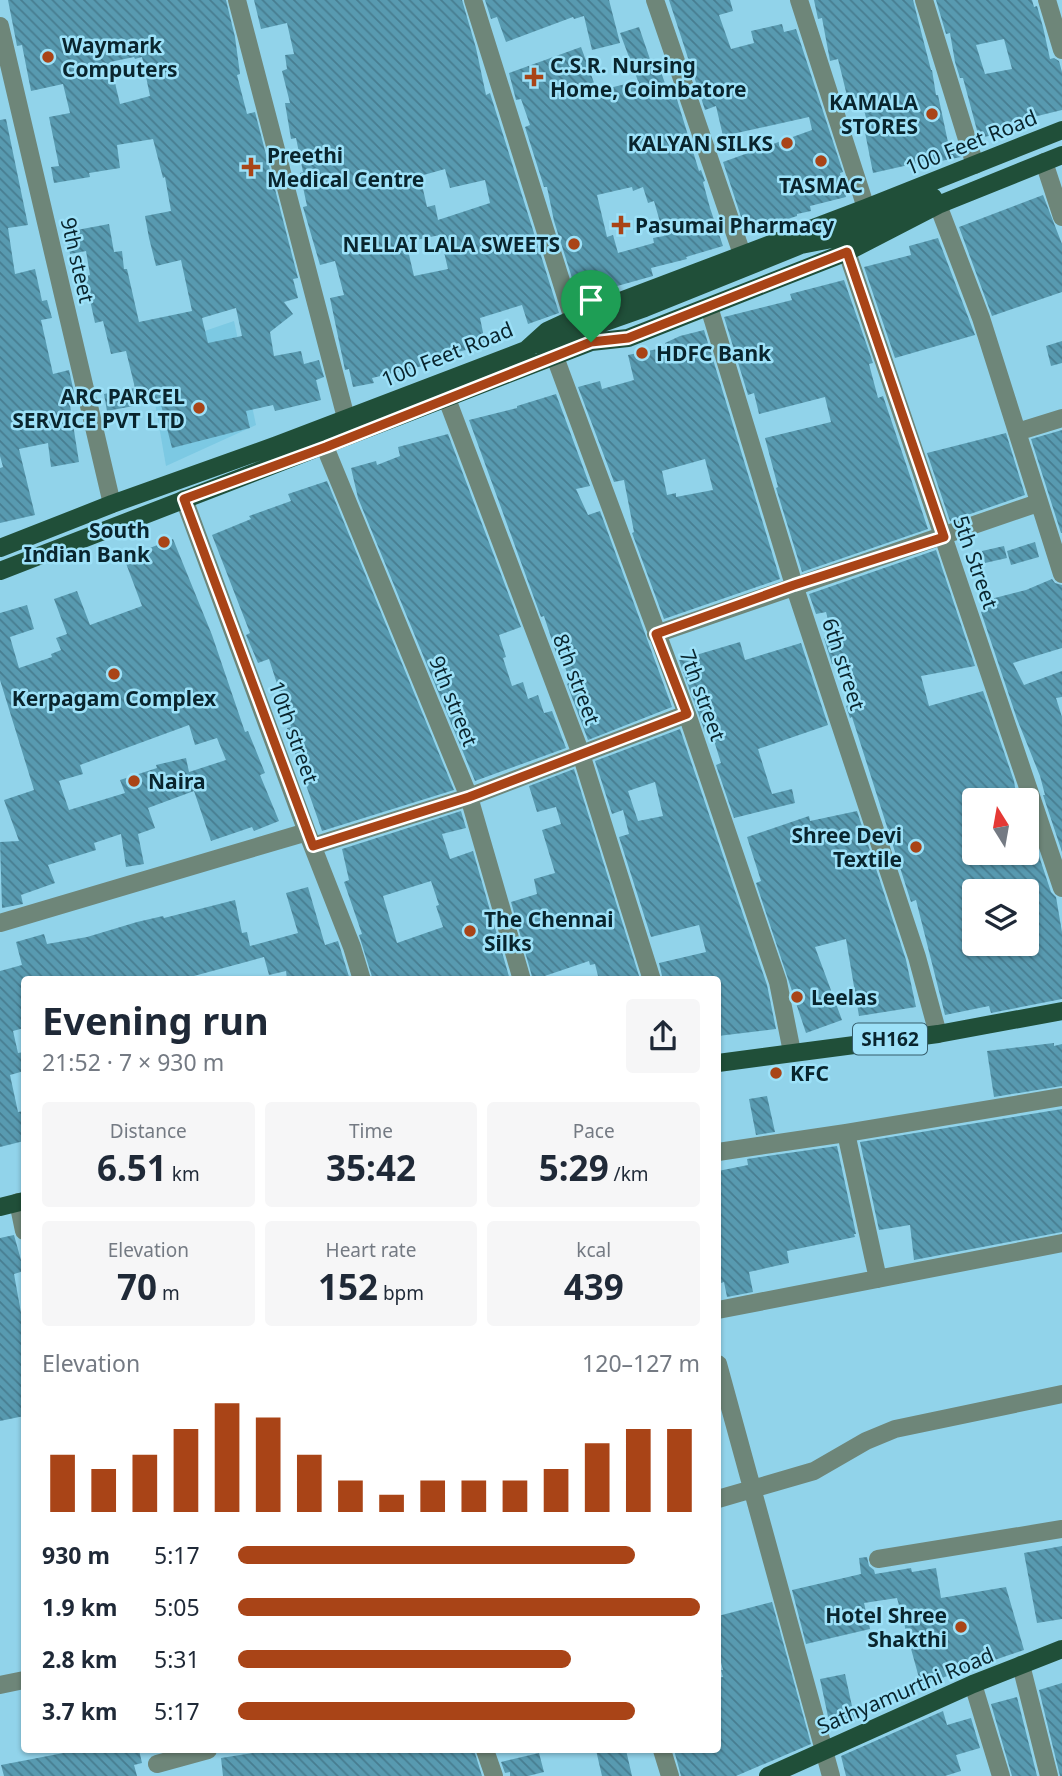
<!DOCTYPE html>
<meta charset="utf-8">
<style>
:root{--surface:#fff;--page:#f6f6f7;--text:#1f2937;--muted:#747a83;--accent:#a94417}
body{margin:0;font-family:"Noto Sans",sans-serif;background:var(--page);color:var(--text);height:100vh;display:flex;flex-direction:column;font-size:26px;white-space:nowrap}
*{box-sizing:border-box;margin:0}
p{font-size:23px;color:var(--muted)}
.icon{flex:none;width:38px;height:38px;fill:none;stroke:currentColor;stroke-width:2;stroke-linecap:round;stroke-linejoin:round}
.map{position:relative;flex:1;overflow:hidden}
.side{position:absolute;left:21px;top:976px;width:700px;height:777px;display:flex;flex-direction:column;background:var(--surface);border-radius:7px;box-shadow:0 2px 5px #0004}
.side>*{flex:none}
.needle{width:46px;rotate:349deg}
.buttons{position:absolute;left:962px;top:788px;display:grid;gap:14px}
.buttons a{display:grid;place-items:center;width:77px;height:77px;border-radius:7px;background:var(--surface);box-shadow:0 2px 5px #0004;font-size:35px}
.pin{position:absolute;display:grid;place-items:center;width:60px;height:60px;color:#fff;margin:-72px -30px;border-radius:50% 50% 50% 0;rotate:-45deg;box-shadow:0 0 7px #0007}
.pin .icon{rotate:45deg}
.round{display:grid;place-items:center;flex:none;width:74px;height:74px;border-radius:7px;background:var(--page)}
.summary{display:flex;align-items:center;justify-content:space-between;height:119px;padding:0 21px}
h1{font-size:38px;font-weight:700;line-height:52px}
.figures{display:grid;grid-template-columns:repeat(3,1fr);gap:10px;height:119px;padding:7px 21px}
.figures div{display:grid;align-content:center;border-radius:7px;background:var(--page);text-align:center}
.figures b{font-size:35px;font-weight:700}
.figures small{font-size:19px;font-weight:400}
.figures p{font-size:19px}
.chart{height:196px;padding:14px 21px}
.chart p{display:flex;justify-content:space-between}
.chart svg{width:100%;height:126px;margin-top:7px;stroke:var(--accent);stroke-width:6}
ul{padding:0 21px;list-style:none;font-size:23px}
li{display:grid;grid-template-columns:112px 84px 1fr;align-items:center;height:52px}
li i{height:18px;border-radius:9px;background:var(--accent)}
.map>svg:first-child{display:block}
</style>
<div class="map">
<svg width="1062" height="1776" viewBox="0 0 1062 1776">
<defs>
<pattern id="building-back-hatch" width="6" height="6" patternUnits="userSpaceOnUse" patternTransform="scale(1.75)"><rect width="6" height="6" fill="#589ab0"/><path d="M-1 5l2 2M0 0l6 6M5-1l2 2" fill="none" stroke="#477d90"/></pattern>
</defs>
<rect width="100%" height="100%" fill="#91d3ea"/>
<path fill="#7cc9e3" d="M234,321l22,104 -90,41 -20,-115z"/>
<path fill="url(#building-back-hatch)" fill-rule="evenodd" d="M8,0h218l9,37 5,37 -3,1 10,39 8,-2 43,166 -5,1 5,19 -14,4 9,12 -23,18 4,24 27,-5 3,13 15,-4 5,17 -8,3 5,20 -46,11 -2,-6 -27,6 4,17 -78,20 -12,-47 -53,10 -3,-17 31,-6 -9,-37 -15,3 -8,-33 -8,2 -7,-32 -7,1 -3,-14 12,-3 -4,-24 -16,3 -4,-22 43,-8 5,28 8,-1 2,18h3l12,53 53,-11 -11,-51 -25,6 -7,-28 -4,-22 26,-5 -6,-34 -2,1 -10,-39 -36,6 3,23 -31,5 1,4 -36,6 -3,-16 8,-1 -10,-49 21,-4 -7,-29 -32,7 -9,-46 -5,1zM134,57l1,2 7,-2 8,39 -30,8 -10,-42zM236,308l6,28 -34,7 -6,-25z
M254,0h208l14,48 10,47 4,-2 69,220 -31,11 -6,-19 -42,13 5,24 -20,4 1,4 -32,7 1,6 -63,15 2,5 -21,4 -4,-18 -4,1 -15,-72 14,-3 -9,-34 -15,4 -17,-58 4,-1 -7,-33 3,-1 -7,-34 -5,1 -6,-36h5l-8,-32 5,-2 -2,-14 9,-1 -7,-31 -26,6zM445,169l5,19 35,-8 5,23 -52,17 -3,-15 -8,2 -7,-31zM440,235l8,34 -34,7 -8,-34z
M485,0h124l11,43 -28,7 -8,-34 -10,3 -1,-2 -67,25 -9,-25 -6,2z
M669,0h61l3,11 -14,4 12,34 23,-6 -3,-12 31,-7 2,8 12,-3 47,143 -3,1 6,24 -36,9 1,5 -14,3v2l-25,8 1,3 -26,8 -24,-73 89,-32 -3,-13 -86,19 -7,-30 -11,4z
M814,0h99l18,70h1l4,25h2l11,52 8,-2 4,12 -25,5 -1,-3 -62,14 -10,-51h4l-6,-25 -13,3 -10,-41 -8,2 -8,-43 -4,1z
M936,0h96l2,7 3,-1 6,21 7,32 4,-1 5,3 3,11v38l-61,15 2,8 -24,5 -16,-60h-3l-5,-16 -5,-29 -4,1zM1004,39l8,30 -27,5 -9,-29z
M639,27l15,44 6,-2 9,26 6,-2 24,78 2,-1 4,11 -2,1 7,26 13,38 -37,11 1,2 -36,9 2,8 -75,21 -24,-76 -7,-34h-3l-19,-60 5,-2 -9,-26 -5,1 -7,-27 72,-26 16,44 41,-10 -18,-48zM632,187l1,4 10,-4 5,16 6,-2 10,35 -11,2 1,5 -36,10 -5,-18 -6,2 -10,-42z
M6,119l22,106 -20,3 7,46 20,-5 7,32 5,-1 5,18 -11,2 12,54 16,-4 6,27 -6,2 10,63 -28,5 -3,-24 -29,6 16,66 -35,8v-55l3,-1 -3,-11v-336z
M1043,195l19,49v48l-70,24 -33,-89z
M938,238l37,97 -80,23 -31,-91 47,-12 -2,-9z
M844,280l29,83 -4,1 9,34 5,-2 45,133 -126,43 -26,-84 2,-1 -13,-49 66,-16 -6,-25 -66,17 -5,-21 -6,2 -24,-78 68,-17 -2,-6z
M704,330l76,249 -116,40 -32,-86 2,-1 -10,-52 -10,2 -36,-95 22,-6 2,8 32,-9 -6,-25 39,-8 -2,-4 15,-7zM705,459l8,31 -37,7v-4l-9,2 -5,-24z
M1062,341v22l-11,3 -5,-20z
M556,394l34,92 -14,3 12,26 12,-4 72,196 -84,33 -21,-56 4,-2 -11,-27 -3,1 -13,-40 -3,1 -72,-197 48,-12v-2z
M1062,430v103h-1l-30,-94z
M1006,433l19,62 -75,26 -23,-68z
M448,434l73,193 -22,8 7,22 -3,1 9,28 11,-4 5,17 10,-4 6,18 8,-2 14,37 -91,33 -117,-283 -7,-30 25,-7 1,4 23,-9 -2,-9z
M327,481l127,309 -132,41 -25,-72 -10,-31 4,-1 -22,-68 -11,4 -12,-28 4,-2 -38,-98 39,-16 -2,-3 42,-15 -3,-7z
M173,539l39,96 33,97 3,-1 17,42 -5,2 19,46 -25,10 -2,-4 -41,14 -17,-50 -46,17 7,20 -17,6 6,30 -18,3 -5,-33 -27,9 2,7 -48,15 7,18 -34,12 2,9 -21,4 -2,-66 19,-1 -15,-41 30,-10 -34,-110v-67l27,-8 7,24 -24,8 9,31 33,-11 -1,-3 10,-4 -5,-12 11,-4 -13,-35 23,-8 13,34 52,-19 -18,-48zM189,725l6,20 22,-7 9,22 -37,12 -3,-14 -30,7 1,3 -37,12 5,13 -56,17 -10,-29 24,-7 -3,-9z
M1035,542l4,15 -28,8 -4,-14z
M1004,546l3,12 -22,5 -3,-12z
M936,550l39,116 -54,10 8,30 54,-15 31,90 3,19h-42v7l-13,2 14,51 18,-8h33v-16l5,-1 19,57 5,5 6,35v67l-71,14 -2,-7 -44,9 -29,-115 -5,2 -59,-185 -2,1 -4,-12 8,-3 -11,-41 -11,2 -8,-26 9,-1 -7,-25 -10,2 -7,-20zM975,891h52v52h-52l-8,-30 8,-1z
M1052,579l3,4 7,2v63l-49,15 11,22 38,-14v26l-6,1 6,19v135l-19,-57h2l-5,-19 -23,-57 -36,-107 4,-2 -2,-9 43,-11z
M740,642l5,18 56,-17 27,82 -70,24 14,45 20,-5 3,14 -61,15 -18,-53 5,-2 -10,-32 -6,1 -26,-72z
M680,729l87,256 9,44 -58,7v-56h-55l-4,-17 47,-11 -7,-27 -48,12 -32,-100 10,-3 -6,-24 -11,4 -17,-53zM655,782l8,34 -25,5 -10,-30z
M574,769l66,210 -41,1 -4,-16 -5,1 -1,-4 -56,19 -22,-78 26,-8 -3,-15 21,-6 -13,-43 19,-6 -5,-17 -19,5 -8,-26z
M461,811l5,17 -24,6 8,25 23,-8 37,129h-137l-14,-45 3,-1 -18,-52 5,-2 -7,-31zM431,881l8,24 -3,1 7,21 -46,16 -14,-47z
M857,811l49,149 10,47 -57,9 -13,-77 -31,8 27,73 -36,13 -50,-150 5,-2 -14,-44 62,-21 1,5z
M308,887l17,58 13,-4 12,39h-63l-1,-9 -17,4 -5,-18 -85,23h-155v48l-11,3 5,22 6,-1v19l-14,4 8,37 6,-1v30l-24,6v-176l22,-6 -6,-23 28,-8 3,10 40,-7 50,-15 26,-6 1,2 71,-18 7,33 5,-1 3,14 48,-13 -12,-40z
M1054,1043v3l8,-2v42l-68,11 -7,-46z
M767,1096l8,36 -19,3 -7,-36z
M1062,1109v123l-148,28 -4,-35 -31,5 -19,-88z
M837,1146l19,88h-2l1,3 -68,14 2,12 -40,9 4,20 -26,5 -3,-15 -6,2v-113l30,-6 -1,-6z
M14,1235l10,36 -10,3 7,39h3v103l-24,5v-183z
M1062,1546v73l-25,4 -13,-70z
M867,1557l2,9 5,4 1,4 36,-6 1,4 24,-4 5,30 65,-11 18,63 -103,35 -24,-87 -33,5 6,26 -64,15 -14,-54 69,-16 -2,-16z
M772,1602l39,142 -75,32h-55l-7,-26h44v-72l5,-1 -2,-7h2l-5,-19v-35z
M845,1674l10,46 -25,6 -10,-47z
M1062,1683v93h-2l-21,-86z
M1017,1697l20,79h-25l-21,-72z
M943,1711l4,14 24,-7 9,30 -24,7 5,16 -16,5h-99l-5,-20z
M79,1750h60l3,13 -8,2 3,11h-133l-3,-11z
M272,1750h202l8,26h-259l-2,-18z
M596,1750h30l6,26h-30z
M539,1753l5,19 -16,4h-18v-4l-5,1 -4,-11z"/>
<g fill="none" stroke-linecap="round" stroke-linejoin="round">
<path stroke="#6e8679" stroke-width="18" d="M237,0l109,418
M473,0l100,319
M655,0l87,254
M799,0l67,208
M924,0l51,165
M1047,0l15,50
M0,26l112,478
M1044,162l18,55
M938,205l43,113 81,256
M847,252l215,636
M709,307l85,278 123,372 21,77
M555,357l132,357 91,268 14,70
M447,399l134,355 71,226
M1017,432l45,-14
M325,447l144,350 53,183
M184,499l123,333 45,115 10,33
M656,634l382,-131
M313,846l156,-49 218,-83
M0,923l307,-91
M846,1133l32,146
M718,1152l128,-19 216,-36
M18,1202l6,29
M718,1310l344,-67
M718,1364l113,412
M718,1499l96,-28 52,-30 29,-12 167,-35
M878,1559l184,-30
M1021,1665l28,111
M973,1684l28,92
M0,1685l24,-5
M485,1750l9,26
M662,1750l8,26
M157,1764l51,-14"/>
<path stroke="#204f39" stroke-width="18" d="M540,345l105,-37 156,-63 31,-6 101,-42
M0,548l112,-44 165,-59 249,-95 21,-19 26,-12 293,-111 196,-78
M0,571l591,-229 37,-4 219,-86 91,-47 124,-50
M718,1063l220,-29 124,-23
M0,1207l24,-6
M768,1776l205,-92 89,-35"/>
</g>
<g fill="none" stroke-linecap="round" stroke-linejoin="round">
<defs>
<path id="route" d="M847,252l97,285 -150,48 -138,49 31,80 -218,83 -156,49 -129,-347 142,-52 265,-105 37,-4z"/>
</defs>
<use href="#route" stroke="#fff" stroke-width="14"/>
<use href="#route" stroke="#a94417" stroke-width="9"/>
</g>
<g fill="#a94417" stroke="#9de1f8" stroke-width="2.5">
<circle cx="48" cy="57" r="7"/>
<path d="M530.5 66.5h7v7h7v7h-7v7h-7v-7h-7v-7h7z"/>
<circle cx="932" cy="114" r="7"/>
<circle cx="787" cy="143" r="7"/>
<circle cx="821" cy="161" r="7"/>
<path d="M247.5 156.5h7v7h7v7h-7v7h-7v-7h-7v-7h7z"/>
<path d="M617.5 214.5h7v7h7v7h-7v7h-7v-7h-7v-7h7z"/>
<circle cx="574" cy="244" r="7"/>
<circle cx="642" cy="353" r="7"/>
<circle cx="199" cy="408" r="7"/>
<circle cx="164" cy="542" r="7"/>
<circle cx="114" cy="674" r="7"/>
<circle cx="134" cy="781" r="7"/>
<circle cx="916" cy="847" r="7"/>
<circle cx="470" cy="931" r="7"/>
<circle cx="797" cy="997" r="7"/>
<circle cx="776" cy="1073" r="7"/>
<circle cx="961" cy="1627" r="7"/>
</g>
<g text-anchor="middle" dominant-baseline="central" stroke-width="5" stroke-linejoin="round" paint-order="stroke">
<rect fill="#9de1f8" stroke="#355d6b" stroke-width="2" x="853" y="1023.5" width="74" height="31" rx="5"/>
<g font-size="19" font-weight="bold" fill="#09252e">
<text x="890" y="1039">SH162</text>
</g>
<g font-size="21" font-weight="bold" fill="#09252e" stroke="#9de1f8" text-anchor="start">
<text x="62" y="45">Waymark<tspan x="62" dy="24">Computers</tspan></text>
<text x="550" y="65">C.S.R. Nursing<tspan x="550" dy="24">Home, Coimbatore</tspan></text>
<text x="918" y="102" text-anchor="end">KAMALA<tspan x="918" dy="24">STORES</tspan></text>
<text x="773" y="143" text-anchor="end">KALYAN SILKS</text>
<text x="267" y="155">Preethi<tspan x="267" dy="24">Medical Centre</tspan></text>
<text x="821" y="185" text-anchor="middle">TASMAC</text>
<text x="635" y="225">Pasumai Pharmacy</text>
<text x="560" y="244" text-anchor="end">NELLAI LALA SWEETS</text>
<text x="656" y="353">HDFC Bank</text>
<text x="185" y="396" text-anchor="end">ARC PARCEL<tspan x="185" dy="24">SERVICE PVT LTD</tspan></text>
<text x="150" y="530" text-anchor="end">South<tspan x="150" dy="24">Indian Bank</tspan></text>
<text x="114" y="698" text-anchor="middle">Kerpagam Complex</text>
<text x="148" y="781">Naira</text>
<text x="902" y="835" text-anchor="end">Shree Devi<tspan x="902" dy="24">Textile</tspan></text>
<text x="484" y="919">The Chennai<tspan x="484" dy="24">Silks</tspan></text>
<text x="811" y="997">Leelas</text>
<text x="790" y="1073">KFC</text>
<text x="947" y="1615" text-anchor="end">Hotel Shree<tspan x="947" dy="24">Shakthi</tspan></text>
</g>
<g font-size="21" fill="#09252e" stroke="#9de1f8">
<text transform="translate(971 142) rotate(-22)">100 Feet Road</text>
<text transform="translate(78 260) rotate(77)">9th steet</text>
<text transform="translate(447 354) rotate(-22)">100 Feet Road</text>
<text transform="translate(976 562) rotate(71)">5th Street</text>
<text transform="translate(844 664) rotate(72)">6th street</text>
<text transform="translate(577 679) rotate(69)">8th street</text>
<text transform="translate(703 695) rotate(70)">7th street</text>
<text transform="translate(454 701) rotate(68)">9th street</text>
<text transform="translate(294 732) rotate(70)">10th street</text>
<text transform="translate(905 1690) rotate(-23)">Sathyamurthi Road</text>
</g>
</g>
</svg>
<div class="buttons">
<a><svg class="needle" viewBox="-14 -14 28 28"><path d="M0-13l5 13h-10z" fill="#e53935"/><path d="M0 13l5-13h-10z" fill="#747a83"/></svg></a>
<a><svg class="icon" aria-label="layers" viewBox="0 0 24 24"><path d="M12 4l9 5-9 5-9-5zM3 14l9 5 9-5"/></svg></a>
</div>
<div class="pin" style="left:591px;top:342px;background:#1e9e55"><svg class="icon" aria-label="arrive" viewBox="0 0 24 24"><path d="M6 21V4h12l-3 4 3 4H6"/></svg></div>
<section class="side">
<div class="summary"><div><h1>Evening run</h1><p>21:52 · 7 × 930 m</p></div><a class="round"><svg class="icon" aria-label="share" viewBox="0 0 24 24"><path d="M12 15V3M7 8l5-5 5 5M5 13v7h14v-7"/></svg></a></div>
<div class="figures">
<div><p>Distance</p><b>6.51<small> km</small></b></div>
<div><p>Time</p><b>35:42</b></div>
<div><p>Pace</p><b>5:29<small> /km</small></b></div>
</div>
<div class="figures">
<div><p>Elevation</p><b>70<small> m</small></b></div>
<div><p>Heart rate</p><b>152<small> bpm</small></b></div>
<div><p>kcal</p><b>439</b></div>
</div>
<div class="chart"><p><span>Elevation</span>120–127 m</p>
<svg viewBox="0 0 160 44" preserveAspectRatio="none"><path d="M5 44V24M15 44V29M25 44V24M35 44V15M45 44V6M55 44V11M65 44V24M75 44V33M85 44V38M95 44V33M105 44V33M115 44V33M125 44V29M135 44V20M145 44V15M155 44V15"/></svg>
</div>
<ul>
<li><b>930 m</b>5:17<i style="width:86%"></i></li>
<li><b>1.9 km</b>5:05<i style="width:100%"></i></li>
<li><b>2.8 km</b>5:31<i style="width:72%"></i></li>
<li><b>3.7 km</b>5:17<i style="width:86%"></i></li>
</ul>
</section>
</div>
